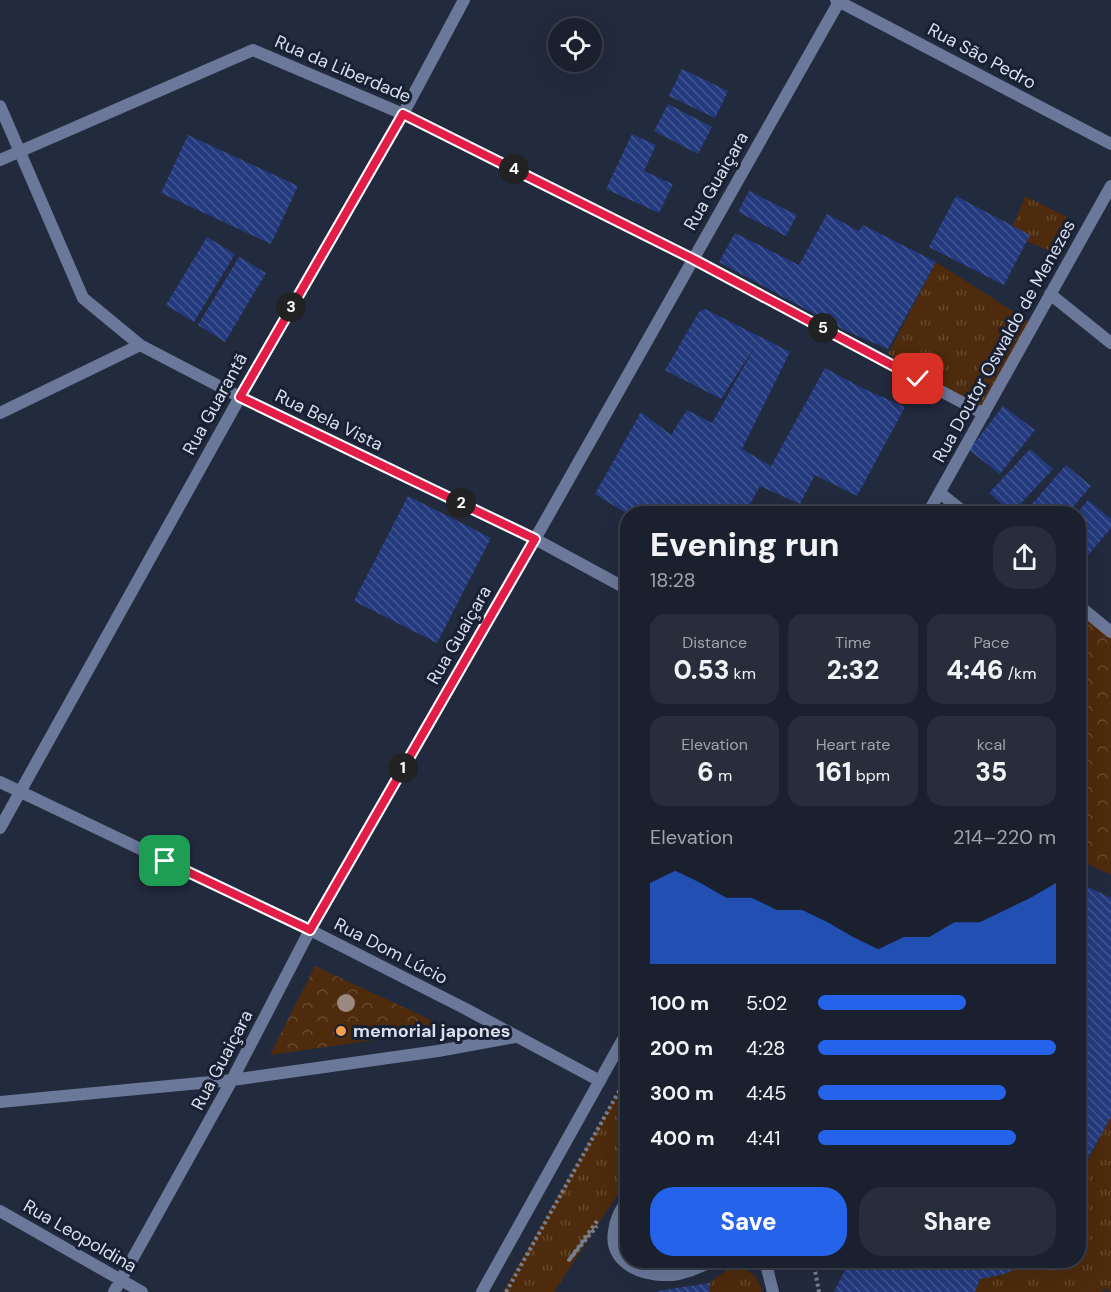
<!DOCTYPE html>
<meta charset="utf-8">
<style>
:root{--surface:#1a202e;--page:#272d3a;--text:#f1f3f6;--muted:#9fa3aa;--line:#383e4a;--accent:#2563eb}
body{margin:0;font-family:"DM Sans",sans-serif;background:var(--page);color:var(--text);height:100vh;display:flex;flex-direction:column;font-size:22px;white-space:nowrap}
*{box-sizing:border-box;margin:0}
p{font-size:20px;color:var(--muted)}
.icon{flex:none;width:33px;height:33px;fill:none;stroke:currentColor;stroke-width:2;stroke-linecap:round;stroke-linejoin:round}
.map{position:relative;flex:1;overflow:hidden}
.sheet{position:absolute;left:620px;top:506px;width:466px;height:762px;display:flex;flex-direction:column;background:var(--surface);border-radius:24px;box-shadow:0 6px 24px #0002,0 0 0 2px var(--line)}
.sheet>*{flex:none}
.buttons{position:absolute;left:548px;top:18px;display:grid;gap:12px}
.buttons a{display:grid;place-items:center;width:54px;height:54px;border-radius:50%;background:var(--surface);box-shadow:0 6px 24px #0002,0 0 0 2px var(--line);font-size:30px}
.pin{position:absolute;display:grid;place-items:center;width:51px;height:51px;color:#fff;margin:-26px;border-radius:12px;box-shadow:0 3px 9px #0006}
.km{position:absolute;width:30px;height:30px;margin:-15px;border-radius:50%;background:#222;color:#fff;font-size:16px;line-height:30px;text-align:center}
.round{display:grid;place-items:center;flex:none;width:63px;height:63px;border-radius:24px;background:var(--page)}
.summary{display:flex;align-items:center;justify-content:space-between;height:102px;padding:0 30px}
h1{font-size:33px;font-weight:800;line-height:45px}
.metrics{display:grid;grid-template-columns:repeat(3,1fr);gap:9px;height:102px;padding:6px 30px}
.metrics div{display:grid;align-content:center;border-radius:15px;background:var(--page);text-align:center}
.metrics b{font-size:26px;font-weight:800}
.metrics small{font-size:16px;font-weight:400}
.metrics p{font-size:16px}
.chart{height:168px;padding:12px 30px}
.chart p{display:flex;justify-content:space-between}
.chart svg{width:100%;height:108px;margin-top:6px;fill:var(--accent);opacity:.7}
.cta{display:flex;gap:12px;margin-top:auto;padding:12px 30px}
.cta a{flex:1;height:69px;border-radius:24px;background:var(--accent);color:#fff;font-size:24px;font-weight:800;line-height:69px;text-align:center}
.cta a+a{background:var(--page);color:var(--text)}
ul{padding:0 30px;list-style:none;font-size:20px}
li{display:grid;grid-template-columns:96px 72px 1fr;align-items:center;height:45px}
li i{height:15px;border-radius:8px;background:var(--accent)}
.map>svg:first-child{display:block}
</style>
<div class="map">
<svg width="1111" height="1292" viewBox="0 0 1111 1292">
<defs>
<pattern id="grass-tufts" width="24" height="20" patternUnits="userSpaceOnUse" patternTransform="scale(1.5)"><rect width="24" height="20" fill="#4d2b0c"/><path d="M3 7l-1-3M5 7V3M7 7l1-3M15 17l-1-3M17 17v-4M19 17l1-3" fill="none" stroke="#664930"/></pattern>
<pattern id="park-crowns" width="20" height="18" patternUnits="userSpaceOnUse" patternTransform="scale(1.5)"><rect width="20" height="18" fill="#4d2b0c"/><path d="M2 6a3 3 0 1 1 6 0M12 15a3 3 0 1 1 6 0" fill="none" stroke="#664930"/></pattern>
<pattern id="building-back-hatch" width="6" height="6" patternUnits="userSpaceOnUse" patternTransform="scale(1.5)"><rect width="6" height="6" fill="#243a7e"/><path d="M-1 5l2 2M0 0l6 6M5-1l2 2" fill="none" stroke="#435690"/></pattern>
</defs>
<rect width="100%" height="100%" fill="#222a3d"/>
<path fill="url(#grass-tufts)" d="M1025,196l42,21 -15,35 -42,-18z
M936,262l97,62 -49,90 -66,-35 4,-8 -34,-17z
M627,1076v104l-73,112h-51z
M1111,1117v175l-5,-4 -4,4h-127l5,-13 53,-19h45l1,-84z
M732,1266c16,2 27,9 30,26h-52l-1,-9z"/>
<path fill="url(#park-crowns)" d="M1079,611l32,23v241l-32,-15z
M315,966l129,60 -49,11 -125,18z"/>
<path fill="url(#building-back-hatch)" d="M682,69l46,22 -13,27 -46,-22z
M668,104l44,23 -14,27 -44,-23z
M632,134l24,11 -12,26 29,13 -14,29 -53,-24z
M188,135l110,51 -27,58 -110,-51z
M749,191l48,24 -11,21 -48,-24z
M956,196l74,39 -26,50 -75,-38z
M827,214l32,17 4,-6 73,37 -48,87 -44,-19 -125,-68 16,-29 64,32z
M207,237l28,17 -41,68 -28,-17z
M239,257l27,16 -41,69 -27,-17z
M705,309l85,43 -48,97 29,17 54,-98 37,20 43,19 -48,89 -42,-21 -15,29 -40,-18 -15,27h-119l-31,-19 46,-82 30,23 16,-25 25,13 44,-78 -35,54 -56,-29 34,-58z
M1003,406l32,24 -35,44 -31,-24z
M1030,449l23,20 -41,44 -23,-20z
M1066,465l25,21 -23,27h-44z
M408,496l83,42 -54,105 -83,-42z
M1088,500l23,19v9l-31,37 -2,-2v-51z
M1078,882l33,16v219l-33,59z
M850,1260h184l-29,14 -25,5 -5,13h-141z
M709,1283l1,9h-52v-1z"/>
<g fill="none" stroke-linecap="round" stroke-linejoin="round">
<path stroke="#777e8e" stroke-width="4" stroke-dasharray="3 3" stroke-linecap="butt" d="M1078,680l7,5 -7,8
M597,1221l-28,39 28,-34
M813,1260l6,32
M506,1292l121,-215"/>
<path stroke="#6b7899" stroke-width="12" d="M627,1202c-7,7 -12,19 -13,29 -6,36 36,48 65,43 12,-3 24,-8 35,-14
M765,1260l8,32"/>
<path stroke="#6b7899" stroke-width="12" d="M836,0l275,144
M0,106l83,192 57,47 100,52 295,142 92,50
M0,160l253,-110 150,64 290,145 291,155
M1050,294l61,49
M0,413l140,-68
M940,493l25,20
M928,513l183,-327
M1078,605l33,27
M0,782l310,148 154,78 136,73
M0,828l240,-431 163,-283 61,-114
M0,1102l232,-22 206,-29 77,-14
M0,1211l142,81
M114,1292l118,-212 78,-150 225,-391 305,-539
M482,1292l145,-260"/>
</g>
<circle fill="#9a8981" cx="346" cy="1003" r="9"/>
<g fill="none" stroke-linecap="round" stroke-linejoin="round">
<defs>
<path id="route" d="M165,861l145,69 225,-391 -295,-142 163,-283 290,145 225,120"/>
</defs>
<use href="#route" stroke="#fff" stroke-width="12"/>
<use href="#route" stroke="#e11d48" stroke-width="8"/>
</g>
<circle fill="#fa9f4f" stroke="#182033" stroke-width="2" cx="341" cy="1031" r="6"/>
<g text-anchor="middle" dominant-baseline="central" stroke-width="6" stroke-linejoin="round" paint-order="stroke">
<g font-size="18" fill="#d9dfec" stroke="#182033">
<text transform="translate(982 56) rotate(28)">Rua São Pedro</text>
<text transform="translate(343 69) rotate(23)">Rua da Liberdade</text>
<text transform="translate(716 181) rotate(-60)">Rua Guaiçara</text>
<text transform="translate(1004 341) rotate(-61)">Rua Doutor Oswaldo de Menezes</text>
<text transform="translate(215 404) rotate(-61)">Rua Guarantã</text>
<text transform="translate(329 420) rotate(26)">Rua Bela Vista</text>
<text transform="translate(459 635) rotate(-60)">Rua Guaiçara</text>
<text transform="translate(391 951) rotate(27)">Rua Dom Lúcio</text>
<text transform="translate(222 1060) rotate(-62)">Rua Guaiçara</text>
<text transform="translate(80 1236) rotate(30)">Rua Leopoldina</text>
</g>
<g font-size="18" font-weight="bold" fill="#d9dfec" stroke="#182033" text-anchor="start">
<text x="353" y="1031">memorial japones</text>
</g>
</g>
</svg>
<div class="buttons">
<a><svg class="icon" aria-label="locate" viewBox="0 0 24 24"><circle cx="12" cy="12" r="6"/><path d="M12 2v4M12 18v4M2 12h4M18 12h4"/></svg></a>
</div>
<div class="pin" style="left:165px;top:861px;background:#1e9e55"><svg class="icon" aria-label="arrive" viewBox="0 0 24 24"><path d="M6 21V4h12l-3 4 3 4H6"/></svg></div>
<div class="pin" style="left:918px;top:379px;background:#d93025"><svg class="icon" aria-label="check" viewBox="0 0 24 24"><path d="M5 12l5 5 9-10"/></svg></div>
<b class="km" style="left:403px;top:768px">1</b>
<b class="km" style="left:461px;top:503px">2</b>
<b class="km" style="left:291px;top:307px">3</b>
<b class="km" style="left:514px;top:169px">4</b>
<b class="km" style="left:823px;top:328px">5</b>
<section class="sheet">
<div class="summary"><div><h1>Evening run</h1><p>18:28</p></div><a class="round"><svg class="icon" aria-label="share" viewBox="0 0 24 24"><path d="M12 15V3M7 8l5-5 5 5M5 13v7h14v-7"/></svg></a></div>
<div class="metrics">
<div><p>Distance</p><b>0.53<small> km</small></b></div>
<div><p>Time</p><b>2:32</b></div>
<div><p>Pace</p><b>4:46<small> /km</small></b></div>
</div>
<div class="metrics">
<div><p>Elevation</p><b>6<small> m</small></b></div>
<div><p>Heart rate</p><b>161<small> bpm</small></b></div>
<div><p>kcal</p><b>35</b></div>
</div>
<div class="chart"><p><span>Elevation</span>214–220 m</p>
<svg viewBox="0 0 160 44" preserveAspectRatio="none"><path d="M0 44V11L10 6L20 11L30 17L40 17L50 22L60 22L70 27L80 33L90 38L100 33L110 33L120 27L130 27L140 22L150 17L160 11V44z"/></svg>
</div>
<ul>
<li><b>100 m</b>5:02<i style="width:62%"></i></li>
<li><b>200 m</b>4:28<i style="width:100%"></i></li>
<li><b>300 m</b>4:45<i style="width:79%"></i></li>
<li><b>400 m</b>4:41<i style="width:83%"></i></li>
</ul>
<div class="cta"><a>Save</a><a>Share</a></div>
</section>
</div>
